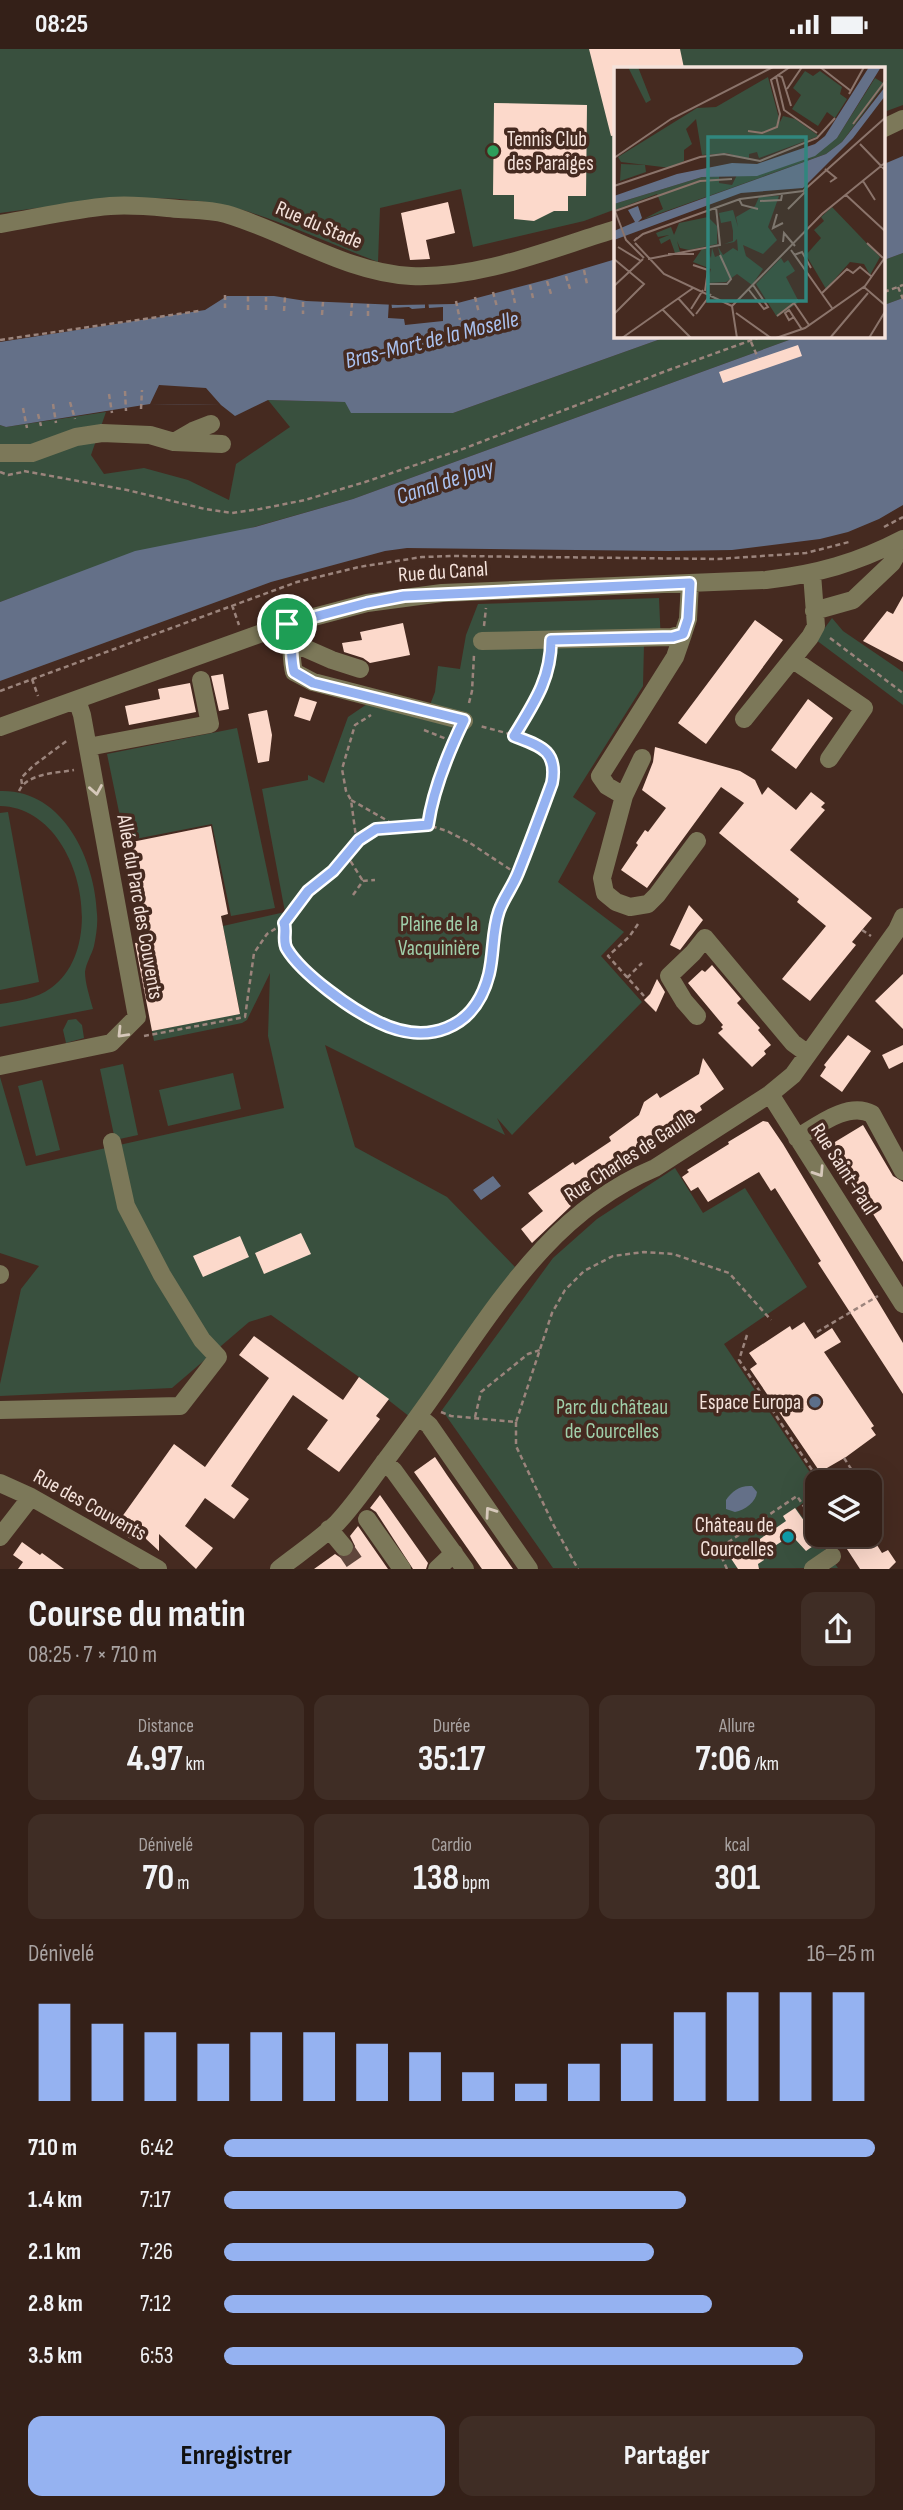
<!DOCTYPE html>
<html lang="fr">
<meta charset="utf-8">
<style>
:root{--surface:#342018;--page:#3f2d25;--text:#f1f3f6;--muted:#a9a3a2;--line:#4e3e37;--accent:#95b2f1}
body{margin:0;font-family:"Sofia Sans Condensed",sans-serif;background:var(--page);color:var(--text);height:100vh;display:flex;flex-direction:column;font-size:26px;white-space:nowrap}
*{box-sizing:border-box;margin:0}
p{font-size:23px;color:var(--muted)}
.icon{flex:none;width:38px;height:38px;fill:none;stroke:currentColor;stroke-width:2;stroke-linecap:round;stroke-linejoin:round}
.map{position:relative;height:1520px;overflow:hidden}
.sheet{display:flex;flex-direction:column;background:var(--surface);flex:1}
.sheet>*{flex:none}
.controls{position:absolute;left:805px;top:1421px;display:grid;gap:14px}
.controls a{display:grid;place-items:center;width:77px;height:77px;border-radius:14px;background:var(--surface);box-shadow:0 7px 28px #0002,0 0 0 2px var(--line);font-size:35px}
.pin{position:absolute;display:grid;place-items:center;width:60px;height:60px;color:#fff;margin:-30px;border:4px solid #fff;border-radius:50%;box-shadow:0 2px 7px #0007}
.round{display:grid;place-items:center;flex:none;width:74px;height:74px;border-radius:14px;background:var(--page)}
.summary{display:flex;align-items:center;justify-content:space-between;height:119px;padding:0 28px}
h1{font-size:38px;font-weight:700;line-height:52px}
.stats{display:grid;grid-template-columns:repeat(3,1fr);gap:10px;height:119px;padding:7px 28px}
.stats div{display:grid;align-content:center;border-radius:14px;background:var(--page);text-align:center}
.stats b{font-size:35px;font-weight:700}
.stats small{font-size:19px;font-weight:400}
.stats p{font-size:19px}
.chart{height:196px;padding:14px 28px}
.chart p{display:flex;justify-content:space-between}
.chart svg{width:100%;height:126px;margin-top:7px;stroke:var(--accent);stroke-width:6}
.button{display:flex;gap:14px;margin-top:auto;padding:14px 28px}
.button a{flex:1;height:80px;border-radius:14px;background:var(--accent);color:#111;font-size:28px;font-weight:700;line-height:80px;text-align:center}
.button a+a{background:var(--page);color:var(--text)}
ul{padding:0 28px;list-style:none;font-size:23px}
li{display:grid;grid-template-columns:112px 84px 1fr;align-items:center;height:52px}
li i{height:18px;border-radius:9px;background:var(--accent)}
.status{display:flex;justify-content:space-between;align-items:center;height:49px;padding:0 35px;background:var(--surface);direction:ltr}
.status svg{height:19px;fill:currentColor}
.map>svg:first-child{display:block}
</style>
<div class="status"><b>08:25</b><svg viewBox="0 0 49 12"><path d="M0 12V9h3v3zM5 12V6h3v6zM10 12V3h3v9zM15 12V0h3v12zM26 1h20v11H26zM47 4h2v5h-2z"/></svg></div>
<div class="map">
<svg width="903" height="1520" viewBox="0 0 903 1520">
<rect width="100%" height="100%" fill="#452a20"/>
<path fill="#39503e" d="M0,0h903v56l-19,7v-44h-268v141l-32,12 -111,26 -12,-58 -81,19 -2,54c-45,-17 -89,-38 -135,-52 -78,-23 -164,-7 -243,3z
M903,204v45l-19,7v-45z
M669,287h131l-447,163 -321,91 -32,12v-177l6,2 100,-15 -15,43 13,19 40,-6 44,12 41,20 7,-36 54,-37 -22,-27 77,2 108,11z
M659,549l2,46h-17l-1,42 -70,111 23,16 -38,69 66,50 -23,24 41,46 -130,133 -15,-17 8,17 -180,-90 30,102 92,50 68,70 -105,150 -51,-40 -88,-62 -22,7 -77,66 -172,8v-12l21,-95 18,-23 -39,-13v-176l26,89 258,-58 -16,-72 2,-63 -23,47 -5,3 -88,18 -2,-10 88,-18 -17,-87 62,-14 -23,-123 46,-9v-5l16,8 24,-66 22,-15 54,18 11,-28 3,-26 22,3 6,-34 12,-31z
M832,569l11,13 60,41v33l-87,-65z
M237,679l38,180 -44,8 -19,-92 -87,17 -18,-87z
M0,742c63,-2 95,68 97,123 1,10 -1,22 -3,32 -2,8 -8,17 -9,26 0,11 5,26 8,37l-93,18v-23c18,-3 36,-5 51,-16 60,-43 27,-181 -51,-182z
M8,763l31,170 -39,8v-177z
M76,970l6,6 2,13 -18,5 -3,-13 5,-10z
M123,1015l15,71 -23,5 -15,-71z
M233,1024l8,36 -73,17 -9,-36z
M42,1031l18,70 -24,6 -18,-70z
M675,1119l28,45 42,-25 62,99 -83,57 93,139v10l-21,15 42,60h-285l-111,-158 111,-152 44,-39z"/>
<path fill="#647088" d="M903,107v97l-19,7v-96z
M616,210v77h53l-216,77h-102l-6,-11 -77,-2 -33,16 -14,-11 -71,-1 -144,23 -6,-2v-83l205,-32 22,-14h47l32,5 92,4 56,-1 95,-25z
M903,249v207l-24,14 -31,13 -28,7 -88,11 -63,1 -262,-3 -22,3 -114,31 -271,99v-79l135,-51 120,-24 98,-28 447,-163h84v-31z
M493,1127l8,10 -20,14 -8,-10z
M752,1437l5,6c-1,10 -12,18 -22,20l-9,-3v-9c6,-9 14,-15 26,-14z"/>
<path fill="#452a20" d="M389,252h2l1,7 17,-1 3,2 13,-1v-7h3l1,7 14,-1v14l-38,4 -1,-6 -16,-1z
M159,336l47,3 15,17 -71,-1z"/>
<path fill="#fcd9cb" d="M589,0h91l4,19h-68v67l-5,1z
M494,54l93,2 -1,91h-18v15h-14l-20,10 -20,-2v-24h-21z
M448,153l7,31 -29,7 4,19 -20,1 -9,-47z
M798,296l4,11 -79,27 -4,-11z
M903,547v66l-40,-21 24,-30 6,3z
M755,571l28,20 -77,104 -28,-21z
M403,574l7,32 -40,8 -7,-5 -19,-6 -2,-9 20,-3 -2,-8z
M223,625l6,35 -10,2 -8,-35z
M190,634l6,29 -67,13 -4,-19 35,-7 -2,-10z
M300,648l17,5 -7,19 -16,-5z
M808,650l25,19 -37,51 -25,-19z
M267,661l5,25 -3,26 -11,2 -10,-49z
M655,698l85,24 15,9 7,15 6,-8 28,23 15,-18 14,11 -4,4 4,3 -35,40 82,68 -20,24 4,3 -46,56 -28,-22 44,-53 -29,-24 2,-3 -80,-66 25,-30 -23,-16 -74,101 -26,-18 17,-25 -2,-2 9,-13 3,2 18,-24 -24,-18 11,-28z
M211,777l17,88 -7,2 19,98 -88,17 -17,-88 7,-1 -20,-98z
M689,856l14,15 -23,30 -10,-5z
M712,916l29,34 -4,4 23,25 -2,2 13,15 -7,6 2,3 -14,13 -34,-34 5,-4 -2,-2 2,-2 -35,-42 14,-13 3,2z
M903,925v55l-28,-28z
M657,930l8,13 -9,20 -12,-12 6,-6z
M848,986l23,16 -29,41 -22,-16 6,-9 -2,-2z
M903,996v17l-14,7 -7,-14z
M703,1009l21,31 -24,17 2,4 -86,55 2,9 -7,4 -4,-7 -42,28 6,7 -39,37 -11,-14 22,-18 -15,-18 45,-31 2,3 36,-24 -2,-4 30,-22 5,-13 13,-9 3,5 39,-24z
M763,1072l5,1 15,22 120,199v51l-85,-131 3,-2 -46,-73 -4,3 -12,-19 -51,30 -10,-15 -7,4 -9,-14 7,-5 -2,-2 42,-26 -1,-2z
M863,1076l30,51 10,6v80l-73,-117z
M301,1184l10,21 -47,20 -9,-21z
M240,1187l9,21 -46,20 -10,-21z
M804,1273l11,17 17,-11 9,14 -17,10 50,74 -3,2 5,7 -30,22 -26,15 -70,-103 7,-5 -8,-11 41,-27 2,4z
M254,1287l89,64 16,-23 30,22 -13,17 4,3 -41,53 -32,-23 21,-29 -35,-25 -62,91 18,13 -15,20 -29,-21 -20,28 28,22 -17,21 -37,-35v17l-14,-13 -14,1 -17,-11 60,-84 31,23 64,-89 -30,-23z
M435,1408l12,18 66,94h-31l-58,-83 -10,-14z
M380,1446l48,68 -2,6h-13l-37,-57 -6,-4z
M795,1459l24,34 -13,9 -11,-12 -7,5 -4,-4 -23,15 3,5 -6,4 1,5h-21l-10,-15 12,-9 4,5 42,-29 -3,-5z
M358,1477l30,43h-74l21,-15 6,4 11,-3 3,-9 -5,-10z
M870,1485l12,19 6,-3 8,12 -7,7h-29l-15,-23 16,-11z
M22,1493l18,13 2,-2 22,16h-46l5,-7 -10,-7z"/>
<g fill="none" stroke-linecap="round" stroke-linejoin="round">
<path stroke="#5f463c" stroke-width="18" stroke-dasharray="18 9" stroke-linecap="butt" d="M344,1498l15,22"/>
<path stroke="#9b847c" stroke-width="2.5" stroke-dasharray="5 3.5" stroke-linecap="butt" d="M584,221l3,14
M566,227l4,13
M547,232l4,13
M530,236l3,13
M898,238l5,12
M512,241l3,13
M493,243l4,15
M884,243l19,-7
M225,246v13
M475,248l4,16
M456,252l4,19
M303,253v12
M248,261v-14
M266,261v-13
M284,262l1,-14
M322,266l1,-13
M351,267l1,-13
M368,267v-12
M0,291l199,-29
M751,293l7,16
M125,342l1,20
M109,345l3,19
M70,353l5,17
M53,355l3,19
M23,359l4,20
M141,360l1,-19
M38,365l3,12
M24,422l103,19 78,19 27,4 28,-4 45,-9 60,-18 95,-32 206,-79 97,-35
M0,423l8,3 15,-3
M884,478l19,-10
M232,556l7,20
M484,577l2,-18
M830,589l73,55
M32,630l6,17
M0,642l297,-109 62,-15 63,-10 32,-1 264,3 88,-6 43,-11
M469,654l3,-12 2,-36
M424,681l30,12
M514,687l32,-56 4,-23
M22,735l-1,-6 12,-12 36,-27
M19,742c8,-18 38,-18 55,-21
M351,751l37,21 3,5
M428,776l2,-16 26,-73
M359,791l-3,-3 -5,-37 -5,-9 -4,-22 13,-44 16,-10
M346,805l17,27
M353,846l10,-14 12,-1
M283,875c4,7 -1,17 4,25 14,24 65,61 91,73 49,24 97,8 111,-48 5,-21 3,-43 10,-63 5,-14 14,-25 19,-39 12,-29 23,-60 34,-89 1,-6 3,-12 2,-18 -5,-24 -53,-33 -74,-39
M638,875l-9,13 -21,19 36,40
M862,881l9,6
M627,929l15,-15
M144,987l101,-19 9,-64 13,-19 16,-10 25,-33 25,-20 26,-31 17,-11 52,-4 19,6 23,12 47,31
M817,1283l61,-36
M747,1286l-8,25 81,122
M441,1363l10,4 65,6 36,-109 13,-23 19,-19 29,-15 31,-4 29,2 56,19 42,47
M475,1368l6,-25 47,-38 12,-4
M516,1373v24l37,78 25,45
M844,1409l13,20
M804,1458l13,-9
M727,1520l-9,-20 79,-53 20,30"/>
<path stroke="#7c7859" stroke-width="18" d="M884,79l19,-9
M0,175c36,-6 73,-15 110,-18 23,-2 46,1 69,3 15,1 32,1 47,5 61,18 121,59 185,62 70,3 139,-27 205,-47
M174,393l19,-11 18,-7
M0,404h32l44,-16 26,-4 48,2 24,7 48,2
M814,562l39,-11 39,-37 11,-20
M287,575c6,15 3,32 7,48l19,10 151,39
M482,592l190,-4 11,-3 5,-15 2,-36
M291,593l41,18 28,9
M792,610l72,49 -35,51
M744,670l66,-82 6,-11 -4,-52
M0,678l287,-103 80,-21 75,-10 324,-13c51,-6 91,-17 137,-41
M88,698l122,-23 -9,-44
M642,709l-18,38 -22,82 3,15 11,9 14,5 18,-3 9,-9 40,-54
M624,747l-17,-10 -7,-10 75,-119 8,-23
M697,967l-13,-15 -15,-25 24,-23 12,-15 88,105 15,11
M0,1017l111,-23 26,-26 -55,-302 -5,-15
M770,1045l133,210
M797,1089c20,-12 51,-37 75,-24l31,57
M0,1225v1
M0,1361l180,-4 38,-49 -16,-17 -40,-65 -36,-69 -14,-64
M419,1368l10,8 100,144
M384,1413l10,9 71,98
M0,1434l31,14 127,72
M367,1470l35,50
M329,1480l15,18
M0,1488l31,-40
M279,1520c19,-15 40,-29 58,-46 17,-18 31,-39 46,-59 24,-32 48,-65 71,-99 55,-79 108,-158 201,-197l115,-74 23,-19 104,-145 6,-13
M437,1520l17,-16
M813,1520l19,-13"/>
</g>
<defs><path id="oneway-chevron" d="M-2-3.5L2.5 0L-2 3.5" fill="none" stroke-width="1.6" stroke-linecap="round" stroke-linejoin="round" transform="scale(1.75)"/></defs>
<g stroke="#d6c8ba">
<use href="#oneway-chevron" transform="translate(96 741) rotate(80)"/>
<use href="#oneway-chevron" transform="translate(122 984) rotate(134)"/>
<use href="#oneway-chevron" transform="translate(819 1123) rotate(57)"/>
<use href="#oneway-chevron" transform="translate(490 1463) rotate(-125)"/>
</g>
<g fill="none" stroke-linecap="round" stroke-linejoin="round">
<defs>
<path id="route" d="M690,534l-2,36 -5,15 -10,3 -122,3c0,39 -17,63 -37,96 26,10 44,14 38,47 -11,30 -22,60 -34,90 -5,13 -14,24 -19,38 -7,20 -5,42 -10,63 -14,56 -62,72 -111,48 -26,-12 -76,-48 -91,-73 -5,-8 0,-18 -3,-26l24,-32 25,-20 26,-31 17,-11 52,-4c5,-35 20,-72 36,-105l-151,-37 -19,-11c-4,-16 -1,-33 -7,-48l80,-21 37,-7z"/>
</defs>
<use href="#route" stroke="#fff" stroke-width="14"/>
<use href="#route" stroke="#95b2f1" stroke-width="9"/>
</g>
<circle fill="#2e9e5b" stroke="#452a20" stroke-width="2.5" cx="493" cy="102" r="7"/>
<circle fill="#5c6f8a" stroke="#452a20" stroke-width="2.5" cx="815" cy="1353" r="7"/>
<circle fill="#0f9aa8" stroke="#452a20" stroke-width="2.5" cx="788" cy="1488" r="7"/>
<g text-anchor="middle" dominant-baseline="central" stroke-width="7" stroke-linejoin="round" paint-order="stroke">
<g font-size="21" fill="#f4e2db" stroke="#452a20" text-anchor="end">
<text x="507" y="90" text-anchor="start">Tennis Club<tspan x="507" dy="24">des Paraiges</tspan></text>
<text x="801" y="1353">Espace Europa</text>
<text x="774" y="1476">Château de<tspan x="774" dy="24">Courcelles</tspan></text>
</g>
<g font-size="21" fill="#f4e2db" stroke="#452a20">
<text transform="translate(319 176) rotate(23)">Rue du Stade</text>
<text transform="translate(443 523) rotate(-4)">Rue du Canal</text>
<text transform="translate(140 858) rotate(80)">Allée du Parc des Couvents</text>
<text transform="translate(630 1107) rotate(-33)">Rue Charles de Gaulle</text>
<text transform="translate(844 1120) rotate(57)">Rue Saint-Paul</text>
<text transform="translate(90 1456) rotate(29)">Rue des Couvents</text>
</g>
<g font-size="21" fill="#a0cfaa" stroke="#452a20">
<text x="439" y="875">Plaine de la<tspan x="439" dy="24">Vacquinière</tspan></text>
<text x="612" y="1358">Parc du château<tspan x="612" dy="24">de Courcelles</tspan></text>
</g>
<g font-size="23" font-style="italic" fill="#aac2f0" stroke="#452a20">
<text transform="translate(432 291) rotate(-14)">Bras-Mort de la Moselle</text>
<text transform="translate(445 433) rotate(-18)">Canal de Jouy</text>
</g>
</g>
<g transform="translate(614 18)">
<rect width="271" height="271" fill="#452a20"/>
<path d="M14,0h10l13,33 -5,3zM191,4l8,5 7,-5 22,16 -2,7 7,5 -12,19 -8,-6 -9,14 -26,-17 9,-14 -8,-7zM154,10l12,45 3,-6 12,3 24,17 -60,22 -2,-6 -8,2v6l-22,-7 -25,2 -6,-36 -10,10 6,15 -8,6v11l-13,7 -50,-6 -3,-5 79,-49 19,-1zM261,11l10,6 -43,58 -16,12 -182,65 19,-10 -6,-15 -42,16 -1,-6 88,-27 17,-1v7l13,2 5,-10 100,-37zM7,97l24,1 1,7 -26,9zM165,129l-11,31 9,13 -14,14 -20,-9 3,11 17,13 -11,16 -15,-11 -11,8 -19,1 4,-14 -18,-7 9,-13 5,-1 4,10 1,-10 3,9 5,-2 -2,-8 5,8 10,-7 5,3 -1,-12 -3,3 -10,2 9,-3v-10l-2,-10 -10,2 -2,-10 14,-3 5,17 -2,-10 19,-11 4,-9zM218,140l48,50 -10,18 -6,-11 -14,-2 -24,27 -20,-34 15,-17 -7,-8 10,-9 -3,-4zM94,150l9,9v18l-28,6 -9,-2 -3,-7 3,11 -5,1 -5,-14 -9,5 -2,-5 10,-4 -11,2 -2,-4 15,-6 3,8 5,-12zM167,191l3,5 4,-3 7,11 -9,6 13,25 -22,15 -21,-33z" fill="#39503e"/>
<path d="M255,0h12l-44,71 -22,18 -58,20 -55,1 -88,27v-8l63,-22 55,-11 25,1 58,-20 10,-8zM271,20v9l-32,42 -50,50 -62,5 -127,47v-9l21,-9 -7,-12 10,-4 4,12 -4,4 188,-68 16,-12z" fill="#647088"/>
<path fill="none" stroke="#8b746b" stroke-width="2" d="M206,0l31,24M163,8l5,2 9,29M162,9l8,34 33,23M173,22l15,-22M235,27l15,-27M239,57l33,-44M134,64l14,2 15,-6 3,-13 -9,-34 19,-13M246,77l26,27M0,91l57,-39 102,-52M211,102l11,9 -6,4M249,114l12,19M0,119l86,-29 24,-3 36,7 57,-23 18,-20M232,128l40,37M125,132l3,6 16,4M146,134l21,-1 1,-5M174,142l17,-17M1,144l85,-30 32,-2M1,144l11,29 18,18M163,147l-4,14 10,-5M23,171l-3,3 9,-7 97,-35 63,-8 83,-74M169,175l1,-9 11,13M21,176l29,31 68,32 5,32M253,176l16,15M4,180l23,14M177,183l41,58M54,187h26M180,188l8,-3 9,16M0,192l30,25 -30,30M34,192l72,-14 -4,-38M79,198l15,5 -3,21M92,217h21l4,-5 -11,-24M0,219l29,-27M250,220l22,19M135,223l15,19 4,-2 -15,-22M207,227l26,-25 6,4 7,-6 12,10M64,231l16,18M180,236l15,22M118,239l90,-92 64,-52M48,242l29,29M77,242l12,-19M122,246l35,25M82,247l15,-20M163,249l21,-16M180,250l-5,3 -4,-7 4,-3 12,18 1,1M8,271l71,-50M162,271l29,-10 60,-42 21,-30M216,271l38,-45M255,271l17,-28"/>
<path fill="#31867e" fill-opacity="0.15" stroke="#31867e" stroke-width="3.5" d="M94,70h98v164h-98z"/>
<rect width="271" height="271" fill="none" stroke="#f4e2db" stroke-width="3.5"/>
</g>
</svg>
<div class="controls">
<a><svg class="icon" aria-label="layers" viewBox="0 0 24 24"><path d="M12 4l9 5-9 5-9-5zM3 14l9 5 9-5"/></svg></a>
</div>
<div class="pin" style="left:287px;top:575px;background:#1e9e55"><svg class="icon" aria-label="arrive" viewBox="0 0 24 24"><path d="M6 21V4h12l-3 4 3 4H6"/></svg></div>
</div>
<section class="sheet">
<div class="summary"><div><h1>Course du matin</h1><p>08:25 · 7 × 710 m</p></div><a class="round"><svg class="icon" aria-label="share" viewBox="0 0 24 24"><path d="M12 15V3M7 8l5-5 5 5M5 13v7h14v-7"/></svg></a></div>
<div class="stats">
<div><p>Distance</p><b>4.97<small> km</small></b></div>
<div><p>Durée</p><b>35:17</b></div>
<div><p>Allure</p><b>7:06<small> /km</small></b></div>
</div>
<div class="stats">
<div><p>Dénivelé</p><b>70<small> m</small></b></div>
<div><p>Cardio</p><b>138<small> bpm</small></b></div>
<div><p>kcal</p><b>301</b></div>
</div>
<div class="chart"><p><span>Dénivelé</span>16–25 m</p>
<svg viewBox="0 0 160 44" preserveAspectRatio="none"><path d="M5 44V10M15 44V17M25 44V20M35 44V24M45 44V20M55 44V20M65 44V24M75 44V27M85 44V34M95 44V38M105 44V31M115 44V24M125 44V13M135 44V6M145 44V6M155 44V6"/></svg>
</div>
<ul>
<li><b>710 m</b>6:42<i style="width:100%"></i></li>
<li><b>1.4 km</b>7:17<i style="width:71%"></i></li>
<li><b>2.1 km</b>7:26<i style="width:66%"></i></li>
<li><b>2.8 km</b>7:12<i style="width:75%"></i></li>
<li><b>3.5 km</b>6:53<i style="width:89%"></i></li>
</ul>
<div class="button"><a>Enregistrer</a><a>Partager</a></div>
</section>
